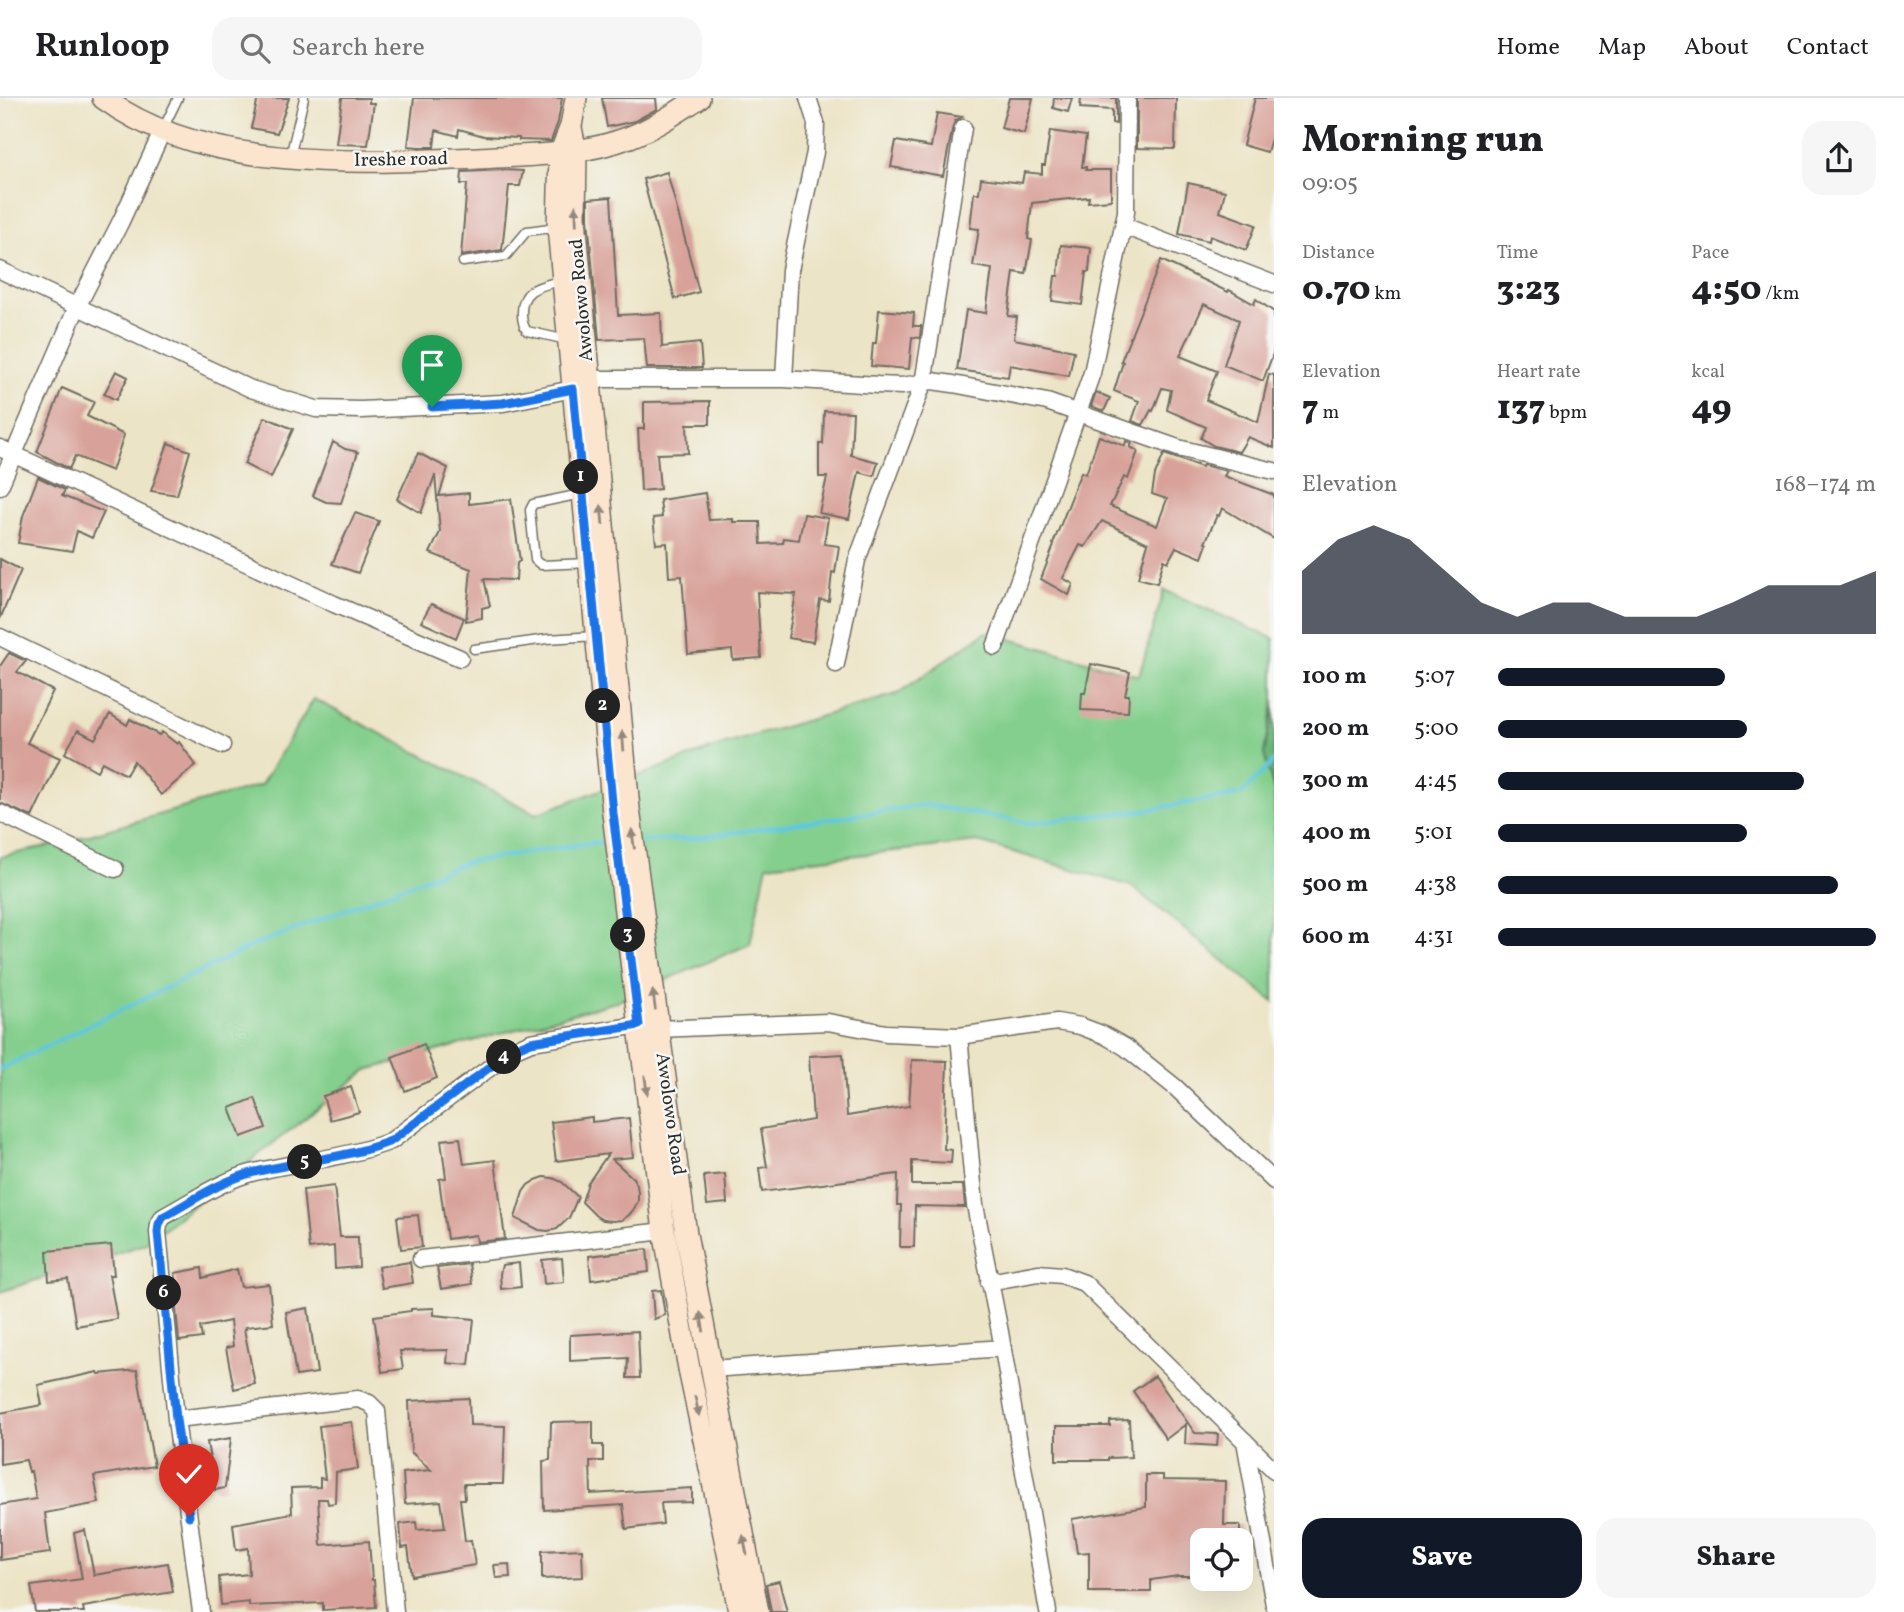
<!DOCTYPE html>
<meta charset="utf-8">
<style>
:root{--surface:#fff;--page:#f6f6f6;--text:#202124;--muted:#757577;--line:#e0e0e0;--accent:#111827}
body{margin:0;font-family:Vollkorn,serif;background:var(--page);color:var(--text);height:100vh;display:flex;flex-direction:column;font-size:26px;white-space:nowrap}
*{box-sizing:border-box;margin:0}
p{font-size:23px;color:var(--muted)}
.icon{flex:none;width:38px;height:38px;fill:none;stroke:currentColor;stroke-width:2;stroke-linecap:round;stroke-linejoin:round}
.map{position:relative;flex:1;overflow:hidden}
.sheet{display:flex;flex-direction:column;background:var(--surface);width:630px}
.sheet>*{flex:none}
.buttons{position:absolute;left:1190px;top:1430px;display:grid;gap:14px}
.buttons a{display:grid;place-items:center;width:63px;height:63px;border-radius:14px;background:var(--surface);box-shadow:0 7px 28px #0002;font-size:35px}
.pin{position:absolute;display:grid;place-items:center;width:60px;height:60px;color:#fff;margin:-72px -30px;border-radius:50% 50% 50% 0;rotate:-45deg;box-shadow:0 0 7px #0007}
.pin .icon{rotate:45deg}
.km{position:absolute;width:35px;height:35px;margin:-18px;border-radius:50%;background:#222;color:#fff;font-size:19px;line-height:35px;text-align:center}
.round{display:grid;place-items:center;flex:none;width:74px;height:74px;border-radius:21px;background:var(--page)}
.head{display:flex;align-items:center;justify-content:space-between;height:119px;padding:0 28px}
h1{font-size:38px;font-weight:800;line-height:52px}
.metrics{display:grid;grid-template-columns:repeat(3,1fr);gap:10px;height:119px;padding:7px 28px}
.metrics div{display:grid;align-content:center}
.metrics b{font-size:35px;font-weight:800}
.metrics small{font-size:19px;font-weight:400}
.metrics p{font-size:19px}
.chart{height:196px;padding:14px 28px}
.chart p{display:flex;justify-content:space-between}
.chart svg{width:100%;height:126px;margin-top:7px;fill:var(--accent);opacity:.7}
.primary-button{display:flex;gap:14px;margin-top:auto;padding:14px 28px}
.primary-button a{flex:1;height:80px;border-radius:21px;background:var(--accent);color:#fff;font-size:28px;font-weight:800;line-height:80px;text-align:center}
.primary-button a+a{background:var(--page);color:var(--text)}
ul{padding:0 28px;list-style:none;font-size:23px}
li{display:grid;grid-template-columns:112px 84px 1fr;align-items:center;height:52px}
li i{height:18px;border-radius:9px;background:var(--accent)}
header{display:flex;align-items:center;gap:42px;box-sizing:border-box;height:98px;padding:0 35px;background:var(--surface);border-bottom:2px solid var(--line)}
header strong{font-size:33px}
nav{display:flex;gap:38px;margin-inline-start:auto;font-size:24px}
.search{width:490px;height:63px;background:var(--page);display:flex;align-items:center;gap:18px;box-sizing:border-box;padding:0 24px;border-radius:21px;color:var(--muted);font-size:26px}
main{display:flex;flex:1;min-height:0}
.map>svg:first-child{display:block}
</style>
<header>
<strong>Runloop</strong>
<div class="search"><svg class="icon" aria-label="search" viewBox="0 0 24 24"><circle cx="10" cy="10" r="6"/><path d="M15 15l6 6"/></svg>Search here</div>
<nav><a>Home</a><a>Map</a><a>About</a><a>Contact</a></nav>
</header>
<main>
<div class="map">
<svg width="1274" height="1514" viewBox="0 0 1274 1514">
<rect width="100%" height="100%" fill="#f6f6f2"/>
<filter id="ink" filterUnits="userSpaceOnUse"><feTurbulence type="fractalNoise" baseFrequency=".0143" numOctaves="2"/><feDisplacementMap in="SourceGraphic" scale="14" xChannelSelector="R" yChannelSelector="G"/><feConvolveMatrix kernelMatrix="1 2 1 2 8 2 1 2 1" color-interpolation-filters="sRGB"/></filter>
<filter id="wash" filterUnits="userSpaceOnUse"><feTurbulence type="fractalNoise" baseFrequency=".00686" numOctaves="4" result="noise"/><feDisplacementMap in="SourceGraphic" scale="28" xChannelSelector="R" yChannelSelector="G"/><feGaussianBlur stdDeviation="1.57" result="paint"/><feColorMatrix in="noise" values="0 0 0 0 0 0 0 0 0 0 0 0 0 0 0 0 0 1.4 0 .05"/><feComposite in="paint" operator="in"/></filter>
<g filter="url(#wash)">
<rect width="100%" height="100%" fill="#ece4c6"/>
<path fill="#84cf8d" stroke="#587d5c" stroke-width="2" d="M1164,492l110,49v65l-10,50 10,37v211l-143,-116 -153,-44 -211,23 -17,79 -138,59 -245,67 -223,174 -144,48v-435l62,-14 199,-58 53,-86 222,115 183,-68 178,-52 89,-62 153,44z"/>
<path fill="#6bb278" stroke="#4b6e52" stroke-width="2" d="M1274,606v87l-10,-37z"/>
<g fill="none" stroke-linecap="round" stroke-linejoin="round">
<path stroke="#60c8dc" stroke-width="4.5" d="M641,743l48,-2 237,-34 104,18 109,-12 103,-17 32,-33
M0,971l252,-123 215,-84 122,-19 22,-1"/>
</g>
<g id="blocks">
<path fill="#d8a29a" d="M258,0h31l-12,35 -26,-5z
M342,0h27v5h5l-6,42 -32,-1z
M414,0h148l-4,24 -7,19 -32,-1v-2l-35,-2 -25,-7 -1,7 -22,-6 -2,17h-15l-11,-1z
M602,0h54l1,11 -22,12 -28,6z
M1009,0h24l-9,36 -23,-6z
M1054,0h18l-4,14 -15,-4z
M1081,0h35v26l-4,-1v-13l-32,-2z
M1137,0h39l-1,51 -38,-1z
M1255,0h19v30l-7,24 -24,-7z
M937,15l25,4 -7,4 -2,5 -10,50 -52,-9 5,-26 35,6z
M1050,33l36,5 -4,31h4v3h25v30l-23,2 1,-5 -57,6 -4,36 4,1 -6,34 -12,-2 -6,44 9,1 -3,22 60,12 -5,25 -59,-11 -2,12 -51,-7 9,-60 20,3 6,-44 -19,-3 6,-37 -9,-1 4,-35h5l2,-15 41,5 2,-11 18,2v-9h3z
M505,72l18,1 -3,15h-11l-7,64 -41,6 6,-72h-6l1,-12z
M667,74l32,120 -24,7 -32,-120z
M1188,85l37,8 -5,21 36,13 -10,25 -36,-14 -1,5 -30,-7z
M611,99l7,118 43,-2 1,34 38,-4 2,25h-55l-3,-30 -45,2 -11,-122v-19z
M1061,147l30,3 -2,24h-3l-4,33 -30,-4 3,-25h3z
M1161,162l67,32 1,-2 25,14 2,-5 18,13v39l-11,30 -39,-16 15,-45 -35,-16 -24,52 37,15 -11,29 52,22 11,-48 5,1v73l-26,-11 -9,15 -25,-6 -13,-8 5,-11 -39,-17 4,-20 -9,-2 -9,23 -2,-1 -8,15 -11,-4 7,-20 -25,-10 9,-29 -2,-1z
M879,212l35,3 -1,13h8l-1,12 -8,-1 -3,32 -38,-3 2,-23h3z
M116,273l12,6 -12,23 -12,-6z
M62,290l32,14 -7,14 37,19 -12,36 -37,-15 -6,13 -32,-17z
M1096,294l14,6 -6,13 -13,-5z
M710,303v23h-23l1,29 -31,1 3,35 -19,2 -3,-62h6v-27z
M824,313l29,1 -2,43 27,7 -4,14 -15,-4 -10,47 -30,-6 8,-36h-8v-33h4z
M265,319l28,12 -22,49 -27,-14z
M1099,338l26,10 1,-5 6,2 -2,4 8,4 -10,28 -4,-2 -14,29 47,20 10,-27 -15,-5 3,-19 9,-21 38,13 1,-2 24,6 -3,5 50,19v44l-52,-31 -3,8 -2,-1 -12,28 2,1 -5,14 -26,-11 -8,15 -4,-2 -7,23 -19,-5 10,-35 -46,-22 -17,26 -5,-2 -17,33 10,6 -4,11 -28,-16 13,-34 -1,-1 19,-48h-1l10,-24 5,2z
M333,344l12,7 13,3 -17,51 -15,-1 -13,-6z
M168,345l22,8 -13,44 -26,-4z
M418,355l30,15 -9,28 30,-3v11l42,-5 9,62 -3,2 -1,17 -32,-1 6,27 -8,2v10l-16,3 5,-52 -41,-16 10,-21 -5,-57 -14,38 -24,-14z
M38,379l27,13 -3,6 42,16 -12,26 -15,-7 -5,20 -54,-8 5,-27z
M705,395l4,27 24,-1v3h27l1,22 22,-1 1,-5 15,2 5,-26 24,4 -4,26 15,2 -4,27 -3,-1 -3,29 -9,-1 -7,42 -25,-4 8,-44 -39,-2 4,66 -28,2 -1,-10 -44,4 -6,-78 -13,1 -2,-34 -11,1 -3,-26 9,-1 -2,-17z
M355,415l24,8 -21,52 -26,-9z
M0,461l21,11 -21,49z
M431,506l33,14 -8,20 -35,-16z
M9,555l17,8 -9,11 36,19 -26,52 33,15 -28,59 -32,-14v-137z
M1091,566l39,8 -5,23h4l-1,17 -47,-2 1,-17h3z
M110,616l17,11 3,-6 29,16 3,-3 15,12 2,-2 17,23 -35,30 -27,-34 -8,14 -24,-13 -5,9 -32,-18 13,-23 17,9z
M424,946l13,34 -32,13 -13,-34z
M843,956l4,62 62,-10 3,-46 35,1 -3,88 8,1 -1,13 -39,-2v24h51l2,22 -50,-1 -1,41h-14l1,-42h-4l1,-31 -136,18 -3,-24 8,-1 -6,-38 52,-9 -4,-64z
M351,989l8,25 -29,8 -7,-24z
M255,1000l11,30 -25,9 -11,-29z
M592,1019v5l37,-4 4,39 -21,2 21,19 4,7 1,8v8l-4,8 -5,6 -7,5 -9,1 -10,-1 -7,-4 -14,-14 6,-19 20,-29 -52,7 -5,-39z
M460,1040l4,26 31,-4 10,79 -28,3 -1,-7 -29,4 -8,-60 7,-1 -5,-38z
M725,1076l2,29 -20,2 -3,-29z
M544,1079l9,1 9,4 16,15 -9,21 -12,11 -9,2 -9,-1 -24,-12 8,-26 5,-7 8,-5z
M334,1088l6,51h18l1,30 -24,2 -1,-23 -25,3 -6,-59z
M418,1117l4,32 -21,2 -4,-32z
M111,1147l3,30h-5l8,44 -41,7 -8,-47 -19,2 -2,-30z
M647,1151l2,23 -58,8 -2,-24z
M562,1160l2,24 -20,2 -2,-24z
M410,1164l3,21 -31,5 -4,-21z
M519,1165l2,24 -20,2 -1,-15 2,-9z
M469,1166l3,20 -31,5 -4,-21z
M202,1170l1,10 34,-9 4,18 28,-3 4,40 -28,3 1,2h-2l11,55 -21,5 -8,-41 7,-2 -3,-25 -30,6 2,11 -23,3 -4,-43 4,-1 -4,-24z
M661,1192l4,25 -11,4 -2,-28z
M308,1210l9,65 -21,3 -10,-64z
M434,1210v7l40,4 -5,46 -22,-2 1,-13 -48,1 3,18 -21,3 -8,-56 37,-5v-2z
M638,1233l2,47h-13l1,-20 -58,3v-26z
M137,1272l17,96 -60,10 5,27 -54,10 5,40 -50,7v-55l36,-6 -5,-28 -2,1 -3,-12 -26,4v-51l42,-8 -4,-20 60,-13 1,2z
M1155,1278l40,57 23,1 -1,12 -32,-2 1,-20 -20,15 -33,-48z
M469,1300l1,27 35,1 -2,58h-39l1,15h-5l5,42 6,-1 4,25 -63,11 -4,-29 -6,1 -2,-24 16,-2 1,8 28,-2 -4,-27 -36,3 -2,-31 28,-3 -20,-18 -2,-51z
M1129,1322l2,37 -23,1v2h-52v-34h54v-5z
M593,1323v24h10v16h-13l1,33 101,-6v14l-31,1 2,21 -37,5 -3,-24 -79,5 -1,-49 7,-1 1,-38z
M352,1324l6,47 -22,3 -1,31 -7,1 -1,-5h-9l3,46 48,-4 3,39h2l2,27 -53,3v-7l-74,3v-4l-28,3 -2,-28 30,-3 -1,-26 -12,2 -3,-26 59,-11 -1,-25 29,-1v-9l5,1 -6,-53z
M231,1340l-6,50 -10,2 -8,-48z
M1146,1377h17v5l62,1 -1,44h16v15h-38v36h-24l-27,4v12h-62v-40l-12,1 -5,-34 74,-12z
M85,1432l9,45 74,-12 5,29 -90,15 1,5h-49l-4,-26 51,-7 -8,-46z
M582,1451l1,28 -41,2v-28z
M509,1466l1,13 -14,1 -2,-13z
M779,1483l8,31h-16l-5,-28z"/>
</g>
</g>
<g filter="url(#ink)">
<use href="#blocks" fill-opacity="0" stroke="#6f6c61" stroke-width="2"/>
<g fill="none" stroke-linecap="round" stroke-linejoin="round">
<defs>
<path id="lane" d="M163,31l15,-31
M290,59l14,-59
M463,164l43,-6 21,-25 31,-4
M563,182c-21,6 -42,7 -41,34 0,7 1,12 5,17l40,9
M581,396l-48,10 -3,6 5,50 6,5 48,-2
M474,551l73,-10 49,-3"/>
<path id="street" d="M1124,128l150,58
M0,172l251,119 65,20 45,1 142,-7 70,-14 16,-10h195l94,6 24,1 30,-5 21,3 94,18 131,46 96,23
M784,281l6,-109 25,-118 1,-29 -8,-25
M0,350l334,156 126,54
M0,388l77,-179 44,-86 41,-89
M0,539l222,108
M995,549l97,-274 34,-161 1,-114
M836,566l21,-104 66,-176 40,-256
M0,715l115,56
M658,931l170,-7 58,11 73,3 98,-14 23,4 24,9 21,12 50,40 99,94
M959,938l16,169 25,127 48,280
M421,1161l243,-28
M989,1184l49,-9 24,2 22,8 190,187
M711,1271l292,-21
M176,1321l182,-20 11,4 8,8 18,201
M1245,1343l29,164
M201,1514l-25,-193 -18,-187 1,-8 4,-7c30,-16 59,-37 92,-45 45,-11 93,-14 136,-31l124,-92 16,-7 108,-17"/>
<path id="secondary" d="M103,0c100,74 257,65 375,60 51,-3 103,-2 152,-21 24,-9 47,-25 69,-39
M576,0l-5,28 -11,28 -2,73 55,586 51,418 26,143 41,193 8,45
M571,30l5,24 -1,66 54,591 57,425 72,378"/>
</defs>
<use href="#lane" stroke="#6f6c61" stroke-width="11"/>
<use href="#street" stroke="#6f6c61" stroke-width="19"/>
<use href="#secondary" stroke="#6f6c61" stroke-width="24"/>
<use href="#lane" stroke="#fff" stroke-width="8"/>
<use href="#street" stroke="#fff" stroke-width="16"/>
<use href="#secondary" stroke="#fce5cf" stroke-width="21"/>
</g>
<defs><path id="oneway-solid" d="M-6-.8H1V-3.2L6.5 0L1 3.2V.8H-6Z" transform="scale(1.75)"/></defs>
<g fill="#94887d">
<use href="#oneway-solid" transform="translate(576 117) rotate(-92)"/>
<use href="#oneway-solid" transform="translate(602 417) rotate(-95)"/>
<use href="#oneway-solid" transform="translate(623 643) rotate(-95)"/>
<use href="#oneway-solid" transform="translate(633 741) rotate(-98)"/>
<use href="#oneway-solid" transform="translate(654 902) rotate(-98)"/>
<use href="#oneway-solid" transform="translate(646 987) rotate(83)"/>
<use href="#oneway-solid" transform="translate(702 1224) rotate(-100)"/>
<use href="#oneway-solid" transform="translate(697 1308) rotate(78)"/>
<use href="#oneway-solid" transform="translate(745 1447) rotate(-101)"/>
</g>
</g>
<g fill="none" stroke-linecap="round" stroke-linejoin="round" filter="url(#ink)">
<defs>
<path id="route" d="M189,1418l-13,-97 -18,-187 1,-8 4,-7c29,-16 59,-37 92,-45 45,-11 93,-14 136,-31l123,-92 17,-7 108,-17 -26,-212 -40,-424 -70,14 -71,4"/>
</defs>
<use href="#route" stroke="#fff" stroke-width="14"/>
<use href="#route" stroke="#1a73e8" stroke-width="9"/>
</g>
<g text-anchor="middle" dominant-baseline="central" stroke-width="5" stroke-linejoin="round" paint-order="stroke">
<g font-size="19" fill="#2b2b2b" stroke="#f6f6f2">
<text transform="translate(401 62) rotate(-1)">Ireshe road</text>
<text transform="translate(582 202) rotate(-95)">Awolowo Road</text>
<text transform="translate(670 1016) rotate(82)">Awolowo Road</text>
</g>
</g>
</svg>
<div class="buttons">
<a><svg class="icon" aria-label="locate" viewBox="0 0 24 24"><circle cx="12" cy="12" r="6"/><path d="M12 2v4M12 18v4M2 12h4M18 12h4"/></svg></a>
</div>
<div class="pin" style="left:432px;top:309px;background:#1e9e55"><svg class="icon" aria-label="arrive" viewBox="0 0 24 24"><path d="M6 21V4h12l-3 4 3 4H6"/></svg></div>
<div class="pin" style="left:189px;top:1418px;background:#d93025"><svg class="icon" aria-label="check" viewBox="0 0 24 24"><path d="M5 12l5 5 9-10"/></svg></div>
<b class="km" style="left:581px;top:379px">1</b>
<b class="km" style="left:603px;top:608px">2</b>
<b class="km" style="left:628px;top:837px">3</b>
<b class="km" style="left:504px;top:959px">4</b>
<b class="km" style="left:305px;top:1064px">5</b>
<b class="km" style="left:164px;top:1195px">6</b>
</div>
<section class="sheet">
<div class="head"><div><h1>Morning run</h1><p>09:05</p></div><a class="round"><svg class="icon" aria-label="share" viewBox="0 0 24 24"><path d="M12 15V3M7 8l5-5 5 5M5 13v7h14v-7"/></svg></a></div>
<div class="metrics">
<div><p>Distance</p><b>0.70<small> km</small></b></div>
<div><p>Time</p><b>3:23</b></div>
<div><p>Pace</p><b>4:50<small> /km</small></b></div>
</div>
<div class="metrics">
<div><p>Elevation</p><b>7<small> m</small></b></div>
<div><p>Heart rate</p><b>137<small> bpm</small></b></div>
<div><p>kcal</p><b>49</b></div>
</div>
<div class="chart"><p><span>Elevation</span>168–174 m</p>
<svg viewBox="0 0 160 44" preserveAspectRatio="none"><path d="M0 44V22L10 11L20 6L30 11L40 22L50 33L60 38L70 33L80 33L90 38L100 38L110 38L120 33L130 27L140 27L150 27L160 22V44z"/></svg>
</div>
<ul>
<li><b>100 m</b>5:07<i style="width:60%"></i></li>
<li><b>200 m</b>5:00<i style="width:66%"></i></li>
<li><b>300 m</b>4:45<i style="width:81%"></i></li>
<li><b>400 m</b>5:01<i style="width:66%"></i></li>
<li><b>500 m</b>4:38<i style="width:90%"></i></li>
<li><b>600 m</b>4:31<i style="width:100%"></i></li>
</ul>
<div class="primary-button"><a>Save</a><a>Share</a></div>
</section>
</main>
